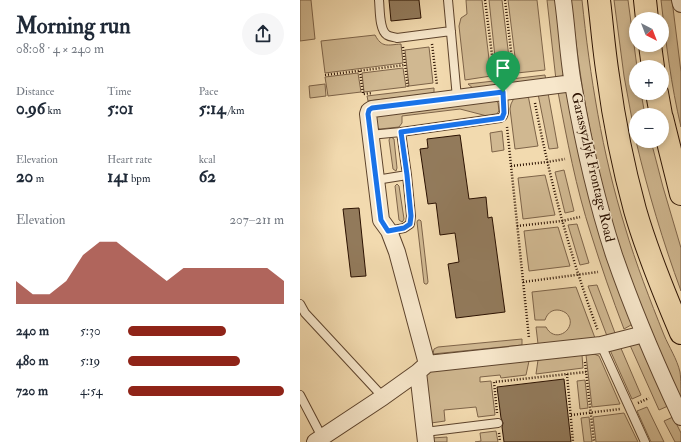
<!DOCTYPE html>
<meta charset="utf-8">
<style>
:root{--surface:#fff;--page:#f6f6f7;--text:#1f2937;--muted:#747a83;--accent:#8f2418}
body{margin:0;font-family:"IM FELL Double Pica",serif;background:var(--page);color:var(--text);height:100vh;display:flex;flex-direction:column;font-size:15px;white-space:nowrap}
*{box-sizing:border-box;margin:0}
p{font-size:13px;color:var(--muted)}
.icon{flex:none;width:22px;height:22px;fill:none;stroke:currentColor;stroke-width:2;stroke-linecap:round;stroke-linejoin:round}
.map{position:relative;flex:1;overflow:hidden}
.details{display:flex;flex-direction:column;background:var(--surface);width:300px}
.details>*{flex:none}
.needle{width:26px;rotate:138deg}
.fabs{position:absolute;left:329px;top:12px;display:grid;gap:8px}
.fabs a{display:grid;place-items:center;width:40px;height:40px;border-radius:50%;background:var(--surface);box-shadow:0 2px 6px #0003;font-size:20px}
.pin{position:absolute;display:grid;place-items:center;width:34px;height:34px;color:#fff;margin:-41px -17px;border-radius:50% 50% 50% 0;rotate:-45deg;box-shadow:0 0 4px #0007}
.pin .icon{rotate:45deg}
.round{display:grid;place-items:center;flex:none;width:42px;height:42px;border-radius:21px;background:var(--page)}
.head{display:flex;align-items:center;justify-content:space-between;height:68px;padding:0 16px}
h1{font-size:22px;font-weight:700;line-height:30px}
.figures{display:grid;grid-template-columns:repeat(3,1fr);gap:6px;height:68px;padding:4px 16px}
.figures div{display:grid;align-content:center}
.figures b{font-size:17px;font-weight:700}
.figures small{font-size:11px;font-weight:400}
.figures p{font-size:11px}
.chart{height:112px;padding:8px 16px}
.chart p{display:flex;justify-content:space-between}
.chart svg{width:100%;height:72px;margin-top:4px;fill:var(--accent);opacity:.7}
ul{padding:0 16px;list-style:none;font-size:13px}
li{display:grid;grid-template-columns:64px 48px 1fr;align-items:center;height:30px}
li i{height:10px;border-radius:5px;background:var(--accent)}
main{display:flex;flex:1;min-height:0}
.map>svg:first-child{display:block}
</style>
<main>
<section class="details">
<div class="head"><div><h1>Morning run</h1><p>08:08 · 4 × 240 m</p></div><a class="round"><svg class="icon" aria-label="share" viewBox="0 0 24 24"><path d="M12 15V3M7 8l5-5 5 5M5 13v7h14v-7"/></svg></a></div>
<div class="figures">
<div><p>Distance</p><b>0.96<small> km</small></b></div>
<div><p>Time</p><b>5:01</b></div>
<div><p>Pace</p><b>5:14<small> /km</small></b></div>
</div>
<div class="figures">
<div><p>Elevation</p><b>20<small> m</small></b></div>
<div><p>Heart rate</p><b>141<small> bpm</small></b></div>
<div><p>kcal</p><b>62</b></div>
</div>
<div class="chart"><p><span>Elevation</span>207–211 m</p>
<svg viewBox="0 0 160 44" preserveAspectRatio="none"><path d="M0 44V30L10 38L20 38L30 30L40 14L50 6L60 6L70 14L80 22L90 30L100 22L110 22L120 22L130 22L140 22L150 22L160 30V44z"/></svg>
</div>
<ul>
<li><b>240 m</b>5:30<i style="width:63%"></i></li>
<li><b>480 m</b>5:19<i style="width:72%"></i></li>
<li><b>720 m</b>4:54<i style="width:100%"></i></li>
</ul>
</section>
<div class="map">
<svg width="381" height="442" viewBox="0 0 381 442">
<rect width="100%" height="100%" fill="#f2daaf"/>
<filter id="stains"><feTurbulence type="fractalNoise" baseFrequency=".005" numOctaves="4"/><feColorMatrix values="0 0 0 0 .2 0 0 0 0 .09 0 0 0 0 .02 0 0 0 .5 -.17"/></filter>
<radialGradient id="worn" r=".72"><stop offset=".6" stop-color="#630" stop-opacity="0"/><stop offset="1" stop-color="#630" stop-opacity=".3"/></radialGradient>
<path fill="#d0b891" stroke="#7e6449" d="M0,0h11l4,39 -15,2z
M166,0h16l9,76 -26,4 -6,-54 2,-8 6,-4z
M189,0h13l9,74 -14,2z
M208,0h29l8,70 -28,3z
M247,0h9l8,72 -2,5 -6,3z
M271,0h11c8,76 20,153 43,227 11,37 25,73 39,108 5,12 13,24 16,37 1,7 1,19 1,27 -25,-56 -49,-111 -67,-170 -22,-74 -35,-152 -43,-229z
M314,0h14l9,67h-1v26h5l4,22h-9v26l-12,-65z
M361,0h11l9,72v55c-10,-42 -15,-84 -20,-127z
M75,35c7,13 12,10 26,9l2,19 -78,10 -4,-32z
M129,47l4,36 -24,3 -4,-36z
M103,68l3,19 -42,5 -2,-19z
M58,73l3,19 -33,4 -3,-19z
M245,75l1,6 -72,8 -6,-5z
M25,84l1,12 -16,2 -1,-12z
M134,88v5l-66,8 -1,-5z
M267,90l65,233 -1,2 -7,4c-12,-31 -23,-63 -33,-95 -15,-46 -24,-94 -33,-142z
M248,93l10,55 -9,1 -11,-55z
M228,95l10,51 -23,3 -5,-40 1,-5 3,-6z
M196,100l2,3 1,8 -3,4 -9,1 -27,-7 -58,7v7l-3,4 -19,2 -3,-1 -2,-13z
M202,131l2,19 -12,2 -2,-19z
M91,137l3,2 3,29 -1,3 -3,-2 -4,-29 1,-2z
M336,141h15l12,46 18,61v43c-18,-49 -33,-99 -45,-150z
M264,170l10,41 -9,2 -10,-41z
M245,175l10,40 -32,4 -5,-41z
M97,184l2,2 5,33 -1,2 -1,1 -3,-2 -4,-34z
M118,220h2l1,1 7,61 -1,2h-2l-1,-1 -7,-61z
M277,224l12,39 -9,2 -12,-40z
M258,227l12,39 -41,5 -5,-40z
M297,285l18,48 -8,3 -19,-50z
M276,287l19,51 -57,6 -2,-17h10c10,19 34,-1 20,-14 -3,-2 -6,-3 -9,-3 -6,0 -10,4 -12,10h-10l-3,-28z
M222,339v6l-89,9 1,-5 4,-2z
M329,343h9l4,5 26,58 -9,4z
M320,346l21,49 -9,4 -22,-49z
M294,354l5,2 21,48 -28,3 -6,-52z
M282,355l1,13 -47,6 2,-14z
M229,361l-3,14 -25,3 -1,-3 -20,2v5l11,-1 4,34 -17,2 -2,-10 -32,3 1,11 -14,2 -5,-49 2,-4z
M285,380l3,28 -8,1 -3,-28z
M347,407l17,35h-13l-14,-31z
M324,413l14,29h-42l-3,-25z
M289,417l3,25h-8l-3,-24z
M373,417l8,16v9h-6l-11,-21z
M196,431l2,11h-23l6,-1 -1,-8z
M147,437v5h-14l-1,-4z"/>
<path fill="#927a5b" stroke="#2b1101" d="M89,0h30l2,18 -30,3z
M160,135l9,64 17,-2 2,21 4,-1 13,95 -49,6 -8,-54 11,-2 -4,-29 -15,2 -4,-32 -8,1 -8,-55 8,-1 -1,-9z
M59,208l7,68 -15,1 -8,-68z
M264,379l7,63h-67l-2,-15 1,-4 -2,-5 -4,-31z"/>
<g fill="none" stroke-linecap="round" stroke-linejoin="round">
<defs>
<path id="service" d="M79,0c1,9 0,30 8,35 3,2 7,2 10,3l54,-7
M148,0l9,98
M101,132l99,-14 3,-2 1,-3 -1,-21
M70,135l31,-3 6,43 4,41 -1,8 -6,4 -15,3
M76,180l31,-5
M0,304l5,9 78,84
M301,345l44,97
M0,395l23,44
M125,432l73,-9"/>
<path id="minor" d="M263,0c4,28 5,56 10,84 10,57 23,116 41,171 19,55 42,109 67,162
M380,0l1,4
M273,83l-201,26 -3,2 -1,3 13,106 8,11 8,21 30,112 174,-19 43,-11
M118,372l8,70
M15,442l68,-45 35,-25 9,-8"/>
<path id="primary" d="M299,0c3,25 5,51 9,76 6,45 15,90 27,134 12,42 29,83 46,123
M345,0l2,19
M350,45l3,22
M357,93l4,22
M362,118l19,76"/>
</defs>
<use href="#service" stroke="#5d432c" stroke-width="10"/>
<use href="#minor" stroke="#5d432c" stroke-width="18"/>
<use href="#primary" stroke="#2b1101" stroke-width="24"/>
<path stroke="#2b1101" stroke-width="2.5" stroke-dasharray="1 2" stroke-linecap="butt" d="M185,0l10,78
M205,0l9,76
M132,44l5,41
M103,47l5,41
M60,71l3,23 9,-1
M25,75l80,-10
M235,103c15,78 35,153 63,228
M207,127l22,211
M211,166l36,-4 18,-3
M217,226l45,-5 18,-4
M223,282l75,-10
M285,362l9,80
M267,374l6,68
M338,403l11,-5
M197,413l-3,-31 92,-10
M271,415l49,-6
M199,433l1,9"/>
<use href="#service" stroke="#f7e7cb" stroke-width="8"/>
<use href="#minor" stroke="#f7e7cb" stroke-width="16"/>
<use href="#primary" stroke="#f2daaf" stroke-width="22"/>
</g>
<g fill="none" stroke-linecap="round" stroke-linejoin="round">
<defs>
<path id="route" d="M203,92l1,21 -2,5 -101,14 6,43 4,41 -1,8 -6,4 -16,3 -7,-11 -13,-106 1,-4 3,-2z"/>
</defs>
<use href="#route" stroke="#fff" stroke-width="8"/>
<use href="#route" stroke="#1a73e8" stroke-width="5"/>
</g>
<g text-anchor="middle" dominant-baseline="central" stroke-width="3" stroke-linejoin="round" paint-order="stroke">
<g font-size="14" fill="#2b1101" stroke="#f7e7cb">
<text transform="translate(293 167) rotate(77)">Garassyzlyk Frontage Road</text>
</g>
</g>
<rect width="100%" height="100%" filter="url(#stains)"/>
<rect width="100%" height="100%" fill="url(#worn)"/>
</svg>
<div class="fabs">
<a><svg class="needle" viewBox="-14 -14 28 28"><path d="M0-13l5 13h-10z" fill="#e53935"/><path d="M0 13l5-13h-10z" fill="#747a83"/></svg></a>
<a>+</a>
<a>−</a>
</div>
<div class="pin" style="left:203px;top:92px;background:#1e9e55"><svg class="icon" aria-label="arrive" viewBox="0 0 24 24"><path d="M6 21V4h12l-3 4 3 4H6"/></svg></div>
</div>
</main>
